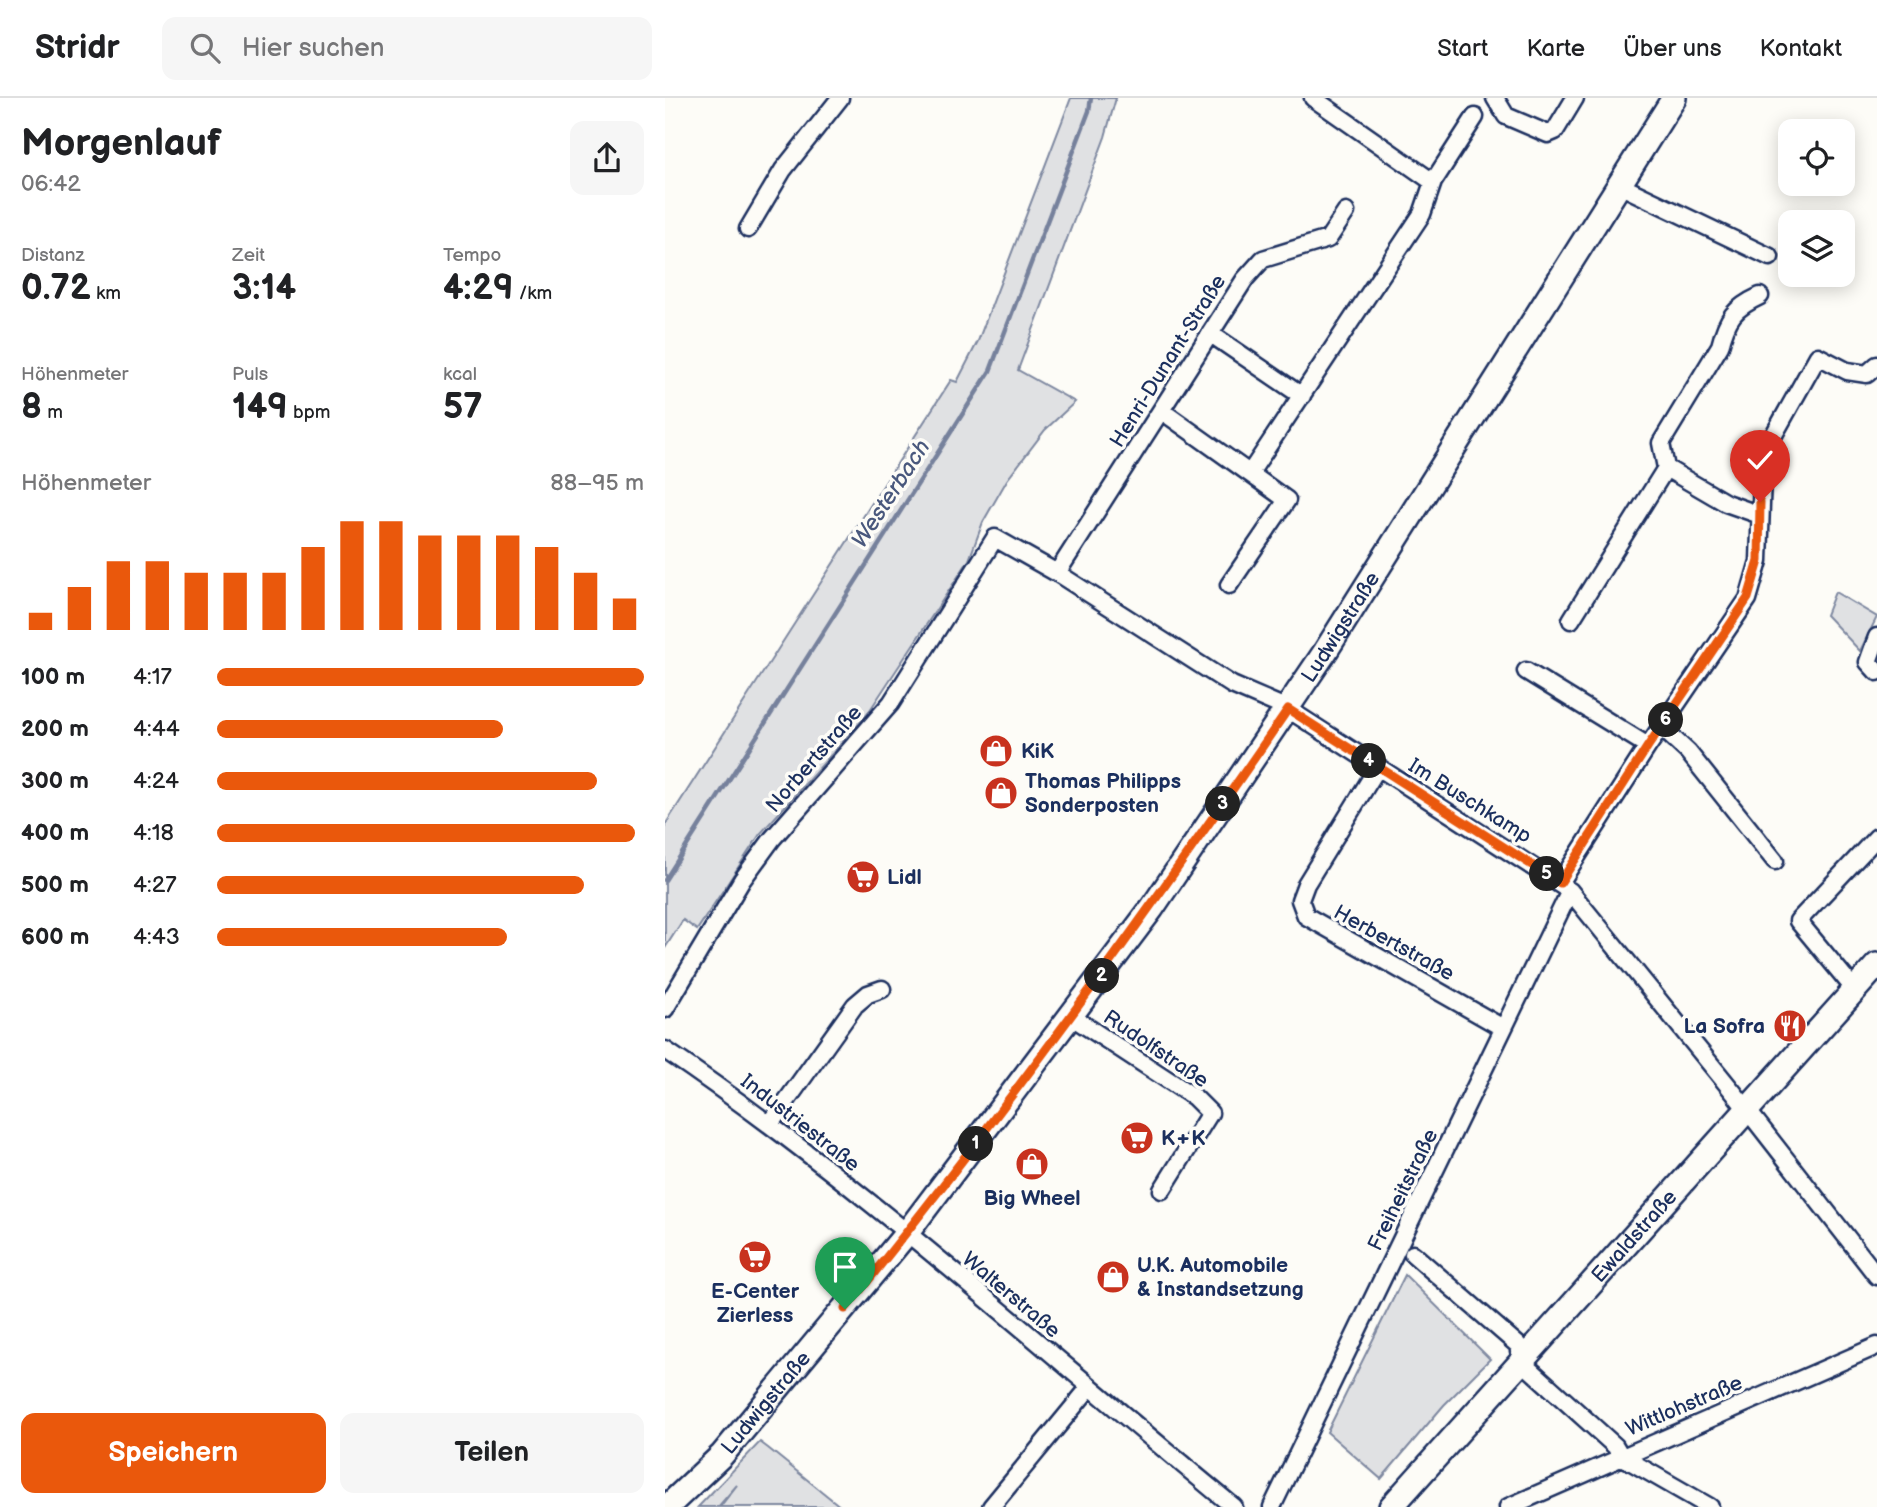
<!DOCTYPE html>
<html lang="de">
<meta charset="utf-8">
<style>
:root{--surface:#fff;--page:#f6f6f6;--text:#202124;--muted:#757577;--line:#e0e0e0;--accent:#ea580c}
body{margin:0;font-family:"Balsamiq Sans",sans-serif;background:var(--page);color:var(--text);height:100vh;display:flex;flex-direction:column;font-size:26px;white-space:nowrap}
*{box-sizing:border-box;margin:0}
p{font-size:23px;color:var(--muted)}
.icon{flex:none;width:38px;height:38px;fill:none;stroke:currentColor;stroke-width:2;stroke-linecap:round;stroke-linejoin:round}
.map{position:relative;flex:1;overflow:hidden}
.details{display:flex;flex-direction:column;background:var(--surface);width:665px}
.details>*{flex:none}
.controls{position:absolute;left:1113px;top:21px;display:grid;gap:14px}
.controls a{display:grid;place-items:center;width:77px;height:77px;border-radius:14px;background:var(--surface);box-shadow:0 4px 18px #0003;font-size:35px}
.pin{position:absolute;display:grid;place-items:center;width:60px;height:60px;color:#fff;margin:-72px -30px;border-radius:50% 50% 50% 0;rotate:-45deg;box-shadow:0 0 7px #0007}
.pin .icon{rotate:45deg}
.km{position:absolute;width:35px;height:35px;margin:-18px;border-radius:50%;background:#222;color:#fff;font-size:19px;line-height:35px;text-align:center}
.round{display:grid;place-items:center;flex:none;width:74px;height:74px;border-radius:14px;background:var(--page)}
.summary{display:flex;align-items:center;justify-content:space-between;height:119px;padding:0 21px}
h1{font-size:38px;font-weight:600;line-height:52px}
.figures{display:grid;grid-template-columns:repeat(3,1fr);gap:10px;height:119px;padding:7px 21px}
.figures div{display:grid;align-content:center}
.figures b{font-size:35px;font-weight:600}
.figures small{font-size:19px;font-weight:400}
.figures p{font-size:19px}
.chart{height:196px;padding:14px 21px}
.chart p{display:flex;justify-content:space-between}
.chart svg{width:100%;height:126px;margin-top:7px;stroke:var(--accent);stroke-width:6}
.button{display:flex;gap:14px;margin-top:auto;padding:14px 21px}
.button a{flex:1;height:80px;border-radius:14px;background:var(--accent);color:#fff;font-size:28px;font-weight:600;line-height:80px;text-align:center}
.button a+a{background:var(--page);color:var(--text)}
ul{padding:0 21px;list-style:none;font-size:23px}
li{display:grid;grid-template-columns:112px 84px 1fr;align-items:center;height:52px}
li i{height:18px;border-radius:9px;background:var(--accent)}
header{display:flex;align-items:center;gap:42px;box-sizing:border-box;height:98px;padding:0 35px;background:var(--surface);border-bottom:2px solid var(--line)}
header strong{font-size:33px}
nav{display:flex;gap:38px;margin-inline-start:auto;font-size:24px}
.search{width:490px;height:63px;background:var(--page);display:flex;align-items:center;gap:18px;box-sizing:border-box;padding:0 24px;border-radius:14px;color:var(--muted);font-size:26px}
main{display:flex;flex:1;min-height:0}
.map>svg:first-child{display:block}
</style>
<header>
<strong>Stridr</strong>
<div class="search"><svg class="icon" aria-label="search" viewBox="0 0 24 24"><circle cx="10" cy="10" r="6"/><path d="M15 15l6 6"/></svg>Hier suchen</div>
<nav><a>Start</a><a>Karte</a><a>Über uns</a><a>Kontakt</a></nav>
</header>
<main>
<section class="details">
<div class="summary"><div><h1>Morgenlauf</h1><p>06:42</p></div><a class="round"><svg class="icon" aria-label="share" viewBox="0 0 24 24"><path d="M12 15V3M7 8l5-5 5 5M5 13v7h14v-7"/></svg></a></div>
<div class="figures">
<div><p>Distanz</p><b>0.72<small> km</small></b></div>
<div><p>Zeit</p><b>3:14</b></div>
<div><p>Tempo</p><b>4:29<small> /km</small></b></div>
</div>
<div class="figures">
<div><p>Höhenmeter</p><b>8<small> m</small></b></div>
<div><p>Puls</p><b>149<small> bpm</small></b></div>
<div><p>kcal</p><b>57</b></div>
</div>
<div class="chart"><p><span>Höhenmeter</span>88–95 m</p>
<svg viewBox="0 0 160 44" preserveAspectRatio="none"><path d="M5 44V38M15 44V29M25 44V20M35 44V20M45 44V24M55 44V24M65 44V24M75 44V15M85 44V6M95 44V6M105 44V11M115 44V11M125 44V11M135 44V15M145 44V24M155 44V33"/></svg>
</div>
<ul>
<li><b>100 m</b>4:17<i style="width:100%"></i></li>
<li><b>200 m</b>4:44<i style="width:67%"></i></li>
<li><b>300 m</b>4:24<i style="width:89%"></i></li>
<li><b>400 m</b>4:18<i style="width:98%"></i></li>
<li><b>500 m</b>4:27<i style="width:86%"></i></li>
<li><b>600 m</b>4:43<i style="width:68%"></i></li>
</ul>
<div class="button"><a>Speichern</a><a>Teilen</a></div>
</section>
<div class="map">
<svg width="1212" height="1409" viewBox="0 0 1212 1409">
<rect width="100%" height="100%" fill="#fdfcf7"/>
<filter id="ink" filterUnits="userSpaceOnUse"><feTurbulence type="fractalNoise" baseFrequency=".0143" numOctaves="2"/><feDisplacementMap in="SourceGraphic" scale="14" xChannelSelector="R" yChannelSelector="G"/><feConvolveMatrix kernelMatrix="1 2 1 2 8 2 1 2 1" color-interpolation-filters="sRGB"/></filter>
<g filter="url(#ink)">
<path fill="#e0e1e3" stroke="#7e88a0" stroke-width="2" d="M406,0h45l-11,39 -87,233 57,32 -30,28 -38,50 -24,42 -14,38 -103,156 -106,118 -63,96 -14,-10 -18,28v-123l286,-445 6,2 21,-41z
M1170,494l42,25 -17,34 -34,-36z
M740,1177l85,84 -46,46 -63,74 -54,-47z
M95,1344l8,6 73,59h-121l17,-22 -19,22h-20z"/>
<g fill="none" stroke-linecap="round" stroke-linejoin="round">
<path stroke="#76819c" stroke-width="4.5" d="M0,782l325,-509 99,-260 2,-13"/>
<defs>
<path id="street" d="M648,0l120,84
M830,0l11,18 42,18 7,-3 20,-33
M952,86l153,73
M83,131l35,-59 57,-72
M546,236l91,62
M497,313l125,89 -58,85
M1001,370l-5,-25 59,-97c7,-28 14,-38 40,-50
M585,375l172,-259 11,-32 42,-65
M392,475l188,-294 18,-20 65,-20 18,-27
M906,522l95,-152 60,35 34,12
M1212,539l-9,25 9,10
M861,573l122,75
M996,629l27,25 87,109
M713,669l-72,117 -6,16 6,16 197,112
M895,785l88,-137 100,-147 11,-38 3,-85 5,-29 51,-91 29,15 20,3 10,-9
M1190,892l-57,-69 79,-84
M0,911l77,-129 30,-41 119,-136 104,-165 62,35 175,112 56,24 282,182 164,202 143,183
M407,919l122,80 16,16 -48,77
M0,952c201,136 381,303 569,457
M105,1026l85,-119 13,-11 14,-5
M748,1156l105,91 3,16 94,85 6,10 89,51
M326,1409l98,-119
M607,1409l298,-616
M843,1409l369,-161"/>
<g id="secondary">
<path id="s1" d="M2,1409l55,-52 184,-221 246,-326 173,-256 349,-554"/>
<path id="s2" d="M726,1409l486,-542"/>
</g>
</defs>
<use href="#street" stroke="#1b2f5e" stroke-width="21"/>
<use href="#secondary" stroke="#1b2f5e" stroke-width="28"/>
<use href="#street" stroke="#fdfcf7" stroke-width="16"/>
<use href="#secondary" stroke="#fdfcf7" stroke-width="23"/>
</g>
</g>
<g fill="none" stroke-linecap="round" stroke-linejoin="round" filter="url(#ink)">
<defs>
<path id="route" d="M180,1211c157,-193 302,-394 443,-600l272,174 88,-137 100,-148 11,-37 1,-59"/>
</defs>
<use href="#route" stroke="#fff" stroke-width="14"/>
<use href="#route" stroke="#ea580c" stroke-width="9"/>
</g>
<defs>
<symbol id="shop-disc" viewBox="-11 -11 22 22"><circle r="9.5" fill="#c8321e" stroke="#fdfcf7"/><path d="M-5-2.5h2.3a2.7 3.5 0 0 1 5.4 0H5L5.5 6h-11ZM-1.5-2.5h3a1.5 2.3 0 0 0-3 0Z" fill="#fff"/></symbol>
<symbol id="supermarket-disc" viewBox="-11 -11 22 22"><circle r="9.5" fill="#c8321e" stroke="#fdfcf7"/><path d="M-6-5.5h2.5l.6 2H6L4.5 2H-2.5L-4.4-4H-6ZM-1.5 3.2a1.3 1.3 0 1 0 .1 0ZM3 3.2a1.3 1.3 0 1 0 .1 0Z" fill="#fff"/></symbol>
<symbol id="restaurant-disc" viewBox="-11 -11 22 22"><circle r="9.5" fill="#c8321e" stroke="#fdfcf7"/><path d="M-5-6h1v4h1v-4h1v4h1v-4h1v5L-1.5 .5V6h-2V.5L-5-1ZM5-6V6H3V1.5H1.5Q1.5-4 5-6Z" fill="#fff"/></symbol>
</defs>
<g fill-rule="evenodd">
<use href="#shop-disc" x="312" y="634" width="38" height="38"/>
<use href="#shop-disc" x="317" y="676" width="38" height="38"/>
<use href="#supermarket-disc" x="179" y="760" width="38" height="38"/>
<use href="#restaurant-disc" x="1106" y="909" width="38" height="38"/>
<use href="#supermarket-disc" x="453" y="1021" width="38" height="38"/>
<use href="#shop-disc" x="348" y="1047" width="38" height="38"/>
<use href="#supermarket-disc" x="71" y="1140" width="38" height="38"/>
<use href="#shop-disc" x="429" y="1160" width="38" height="38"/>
</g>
<g text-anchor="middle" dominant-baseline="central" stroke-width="7" stroke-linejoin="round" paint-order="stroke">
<g font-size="21" fill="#1b2f5e" stroke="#fdfcf7">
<text transform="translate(503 263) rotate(-58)">Henri-Dunant-Straße</text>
<text stroke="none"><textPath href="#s1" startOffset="1110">Ludwigstraße</textPath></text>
<text transform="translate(149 661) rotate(-49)">Norbertstraße</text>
<text transform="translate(805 703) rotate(32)">Im Buschkamp</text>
<text transform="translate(729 845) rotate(29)">Herbertstraße</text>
<text transform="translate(491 951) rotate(34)">Rudolfstraße</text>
<text transform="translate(135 1025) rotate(38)">Industriestraße</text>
<text transform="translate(738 1092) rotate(-64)">Freiheitstraße</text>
<text stroke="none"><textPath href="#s2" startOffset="364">Ewaldstraße</textPath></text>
<text transform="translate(346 1197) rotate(40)">Walterstraße</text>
<text stroke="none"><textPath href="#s1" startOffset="144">Ludwigstraße</textPath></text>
<text transform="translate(1019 1308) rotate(-23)">Wittlohstraße</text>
</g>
<g font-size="21" font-weight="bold" fill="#1b2f5e" stroke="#fdfcf7" text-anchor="start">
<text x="356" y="653">KiK</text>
<text x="360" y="683">Thomas Philipps<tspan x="360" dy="24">Sonderposten</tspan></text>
<text x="222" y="779">Lidl</text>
<text x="1100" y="928" text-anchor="end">La Sofra</text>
<text x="496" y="1040">K+K</text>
<text x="367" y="1100" text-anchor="middle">Big Wheel</text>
<text x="472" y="1167">U.K. Automobile<tspan x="472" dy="24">&amp; Instandsetzung</tspan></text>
<text x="90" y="1193" text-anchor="middle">E-Center<tspan x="90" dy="24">Zierless</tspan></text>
</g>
<g font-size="23" font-style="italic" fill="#49587d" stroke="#fdfcf7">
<text transform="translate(226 396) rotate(-57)">Westerbach</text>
</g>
</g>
</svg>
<div class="controls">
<a><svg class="icon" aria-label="locate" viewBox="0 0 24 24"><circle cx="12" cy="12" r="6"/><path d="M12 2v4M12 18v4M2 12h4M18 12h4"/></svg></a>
<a><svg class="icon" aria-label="layers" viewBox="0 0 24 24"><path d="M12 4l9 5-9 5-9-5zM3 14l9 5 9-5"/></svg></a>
</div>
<div class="pin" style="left:180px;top:1211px;background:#1e9e55"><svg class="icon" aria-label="arrive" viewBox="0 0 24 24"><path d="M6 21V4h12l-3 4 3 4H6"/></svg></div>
<div class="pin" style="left:1095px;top:404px;background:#d93025"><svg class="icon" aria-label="check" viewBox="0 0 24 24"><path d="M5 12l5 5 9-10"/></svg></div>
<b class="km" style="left:311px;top:1046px">1</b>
<b class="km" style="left:437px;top:878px">2</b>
<b class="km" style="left:558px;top:706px">3</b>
<b class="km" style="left:704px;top:663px">4</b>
<b class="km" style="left:882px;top:776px">5</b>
<b class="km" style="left:1001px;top:622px">6</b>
</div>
</main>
